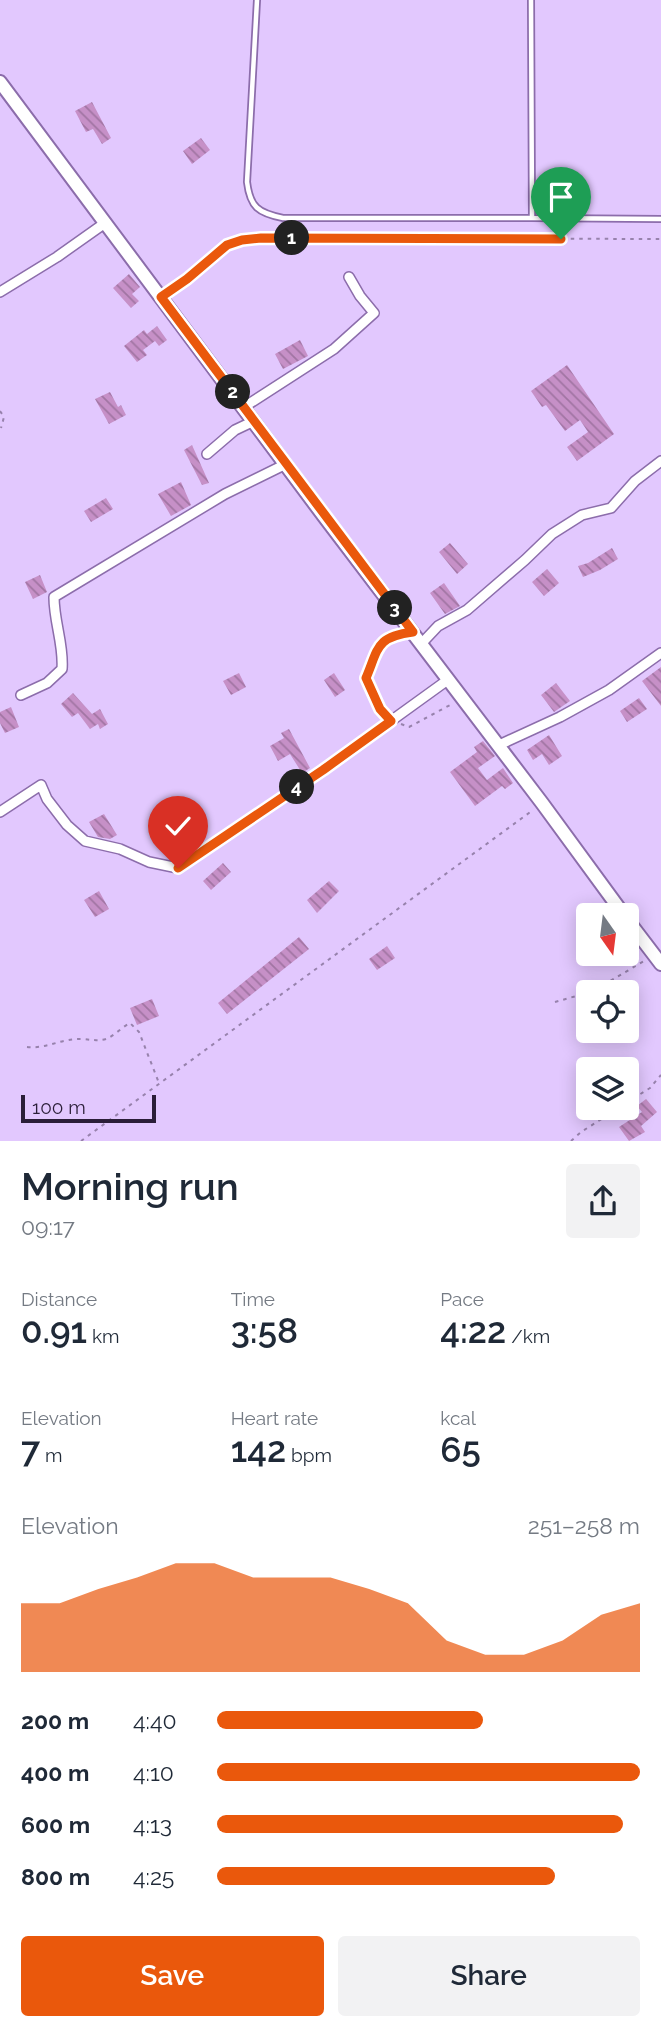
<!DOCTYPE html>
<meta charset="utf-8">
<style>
:root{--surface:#fff;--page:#f2f2f3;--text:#1f2937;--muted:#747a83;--accent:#ea580c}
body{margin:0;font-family:Raleway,sans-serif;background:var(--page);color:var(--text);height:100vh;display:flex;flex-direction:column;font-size:26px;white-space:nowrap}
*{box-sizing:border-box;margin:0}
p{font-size:23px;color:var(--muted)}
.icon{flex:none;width:38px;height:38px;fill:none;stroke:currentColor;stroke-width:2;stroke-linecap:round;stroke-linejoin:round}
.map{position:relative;height:1141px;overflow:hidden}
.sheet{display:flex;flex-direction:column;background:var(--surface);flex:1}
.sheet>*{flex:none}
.needle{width:46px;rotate:166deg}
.buttons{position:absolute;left:576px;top:903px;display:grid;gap:14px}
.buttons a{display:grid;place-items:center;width:63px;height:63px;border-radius:7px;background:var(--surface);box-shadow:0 4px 18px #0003;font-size:35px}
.scale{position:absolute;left:21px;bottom:18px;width:135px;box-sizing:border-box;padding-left:7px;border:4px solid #2b1e38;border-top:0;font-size:19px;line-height:24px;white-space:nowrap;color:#2b1e38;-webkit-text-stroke:5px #e2c8fe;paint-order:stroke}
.pin{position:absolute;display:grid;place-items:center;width:60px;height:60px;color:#fff;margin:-72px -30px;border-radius:50% 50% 50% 0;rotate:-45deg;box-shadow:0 0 7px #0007}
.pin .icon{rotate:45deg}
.km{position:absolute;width:35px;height:35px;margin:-18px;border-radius:50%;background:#222;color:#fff;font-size:19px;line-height:35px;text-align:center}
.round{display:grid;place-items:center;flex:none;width:74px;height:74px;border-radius:7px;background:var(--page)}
.overview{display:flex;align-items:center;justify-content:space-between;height:119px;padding:0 21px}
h1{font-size:38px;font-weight:600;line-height:52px}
.stats{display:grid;grid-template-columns:repeat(3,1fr);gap:10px;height:119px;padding:7px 21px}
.stats div{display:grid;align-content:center}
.stats b{font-size:35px;font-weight:600}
.stats small{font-size:19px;font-weight:400}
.stats p{font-size:19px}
.chart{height:196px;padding:14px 21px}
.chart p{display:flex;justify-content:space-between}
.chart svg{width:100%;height:126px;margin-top:7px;fill:var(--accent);opacity:.7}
.primary-button{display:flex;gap:14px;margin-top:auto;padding:14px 21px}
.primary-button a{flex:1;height:80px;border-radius:7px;background:var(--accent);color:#fff;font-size:28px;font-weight:600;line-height:80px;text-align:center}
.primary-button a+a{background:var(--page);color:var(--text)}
ul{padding:0 21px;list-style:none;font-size:23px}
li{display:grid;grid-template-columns:112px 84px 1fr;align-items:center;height:52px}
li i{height:18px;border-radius:9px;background:var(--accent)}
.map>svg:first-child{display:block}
</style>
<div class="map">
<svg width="661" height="1141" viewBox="0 0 661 1141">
<defs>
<pattern id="building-back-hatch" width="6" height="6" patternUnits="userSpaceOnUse" patternTransform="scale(1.75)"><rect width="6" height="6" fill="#c690c7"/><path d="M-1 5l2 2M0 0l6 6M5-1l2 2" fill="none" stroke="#a175a3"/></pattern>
</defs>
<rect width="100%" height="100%" fill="#e2c8fe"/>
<path fill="url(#building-back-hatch)" d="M92,102l19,36 -9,6 -9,-15 -7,3 -11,-21z
M201,138l9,12 -18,14 -9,-13z
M129,274l11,13 -8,7 7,7 -8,7 -18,-20z
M157,326l10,14 -8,6 -4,-5 -12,9 4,5 -10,7 -13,-16 20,-16 3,4z
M300,340l8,16 -25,13 -8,-15z
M567,365l47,69 -37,27 -10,-14 21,-15 -8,-12 -15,11 -19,-26 -4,2 -11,-16z
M110,392l8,15 3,-2 5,10 -17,9 -14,-25z
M192,445l17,38 -7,2 -18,-35z
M181,482l10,23 -20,11 -13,-22z
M106,498l7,11 -22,13 -7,-11z
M450,543l18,21 -11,10 -18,-22z
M612,548l6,11 -18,11 -17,7 -5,-11 10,-3z
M547,569l12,14 -15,13 -12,-14z
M40,575l7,17 -14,7 -8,-17z
M444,583l16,23 -15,8 -15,-21z
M661,667v39l-19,-25z
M239,673l7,14 -15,8 -8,-14z
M334,673l11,17 -10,7 -11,-17z
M556,683l14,18 -16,11 -13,-17z
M73,693l19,21 8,-5 8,15 -8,5 -2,-5 -8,5 -12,-16 -6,4 -11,-13z
M639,698l8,11 -20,13 -7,-11z
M11,707l8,20 -14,6 -5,-10v-11z
M289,729l21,39 -8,5 -12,-19 -12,7 -8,-15 14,-8 -3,-5z
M549,735l13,21 -13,9 -7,-11 -9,6 -6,-10z
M483,741l12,15 -17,12 9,12 16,-12 10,15 -8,6 -3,-3 -27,20 -25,-34 27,-20 -3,-5z
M168,806l7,11 -16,10 -7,-11z
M104,814l13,21 -7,4 -12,-2 -9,-15z
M223,863l8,9 -20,18 -8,-9z
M329,881l10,10 -22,22 -10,-13z
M99,891l10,18 -14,8 -11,-17z
M299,937l10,12 -82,65 -9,-11z
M387,946l8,12 -18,12 -8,-11z
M152,999l7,17 -22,9 -7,-17z
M646,1099l11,13 -16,14 4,6 -16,9 -10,-14 23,-15 -5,-6z"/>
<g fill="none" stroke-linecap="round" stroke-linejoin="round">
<defs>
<path id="lane" d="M257,0l-10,182c3,25 11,31 36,36h249
M531,0l1,218 129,1"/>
<path id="street" d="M0,292l57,-35 48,-34
M244,407l90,-58 40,-36 -14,-17 -11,-19
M207,454l28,-24 19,-9
M422,643l16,-17 29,-16 58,-50 27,-26 30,-19 29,-7 24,-27 26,-20
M21,695l26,-12 15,-14c2,-24 -8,-47 -8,-72l171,-103 61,-30
M499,745l61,-28 49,-27 52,-37
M0,812l41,-27 6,14 20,26 18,16 35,8 29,13 29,6 145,-98 126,-91"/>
<path id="secondary" d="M0,82l326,437 216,284 82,112
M626,918l35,46"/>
</defs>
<use href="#lane" stroke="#8c6dab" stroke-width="8"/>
<use href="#street" stroke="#8c6dab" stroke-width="12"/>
<use href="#secondary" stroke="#8c6dab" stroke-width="16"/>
<path stroke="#9782ac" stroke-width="2" stroke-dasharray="3.5 5" stroke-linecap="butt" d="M171,290l56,-45 15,-5 19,-2 400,1
M0,411l4,6 -3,11
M385,714l-5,-5 -14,-31c7,-18 11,-38 32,-44
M401,724l8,3 43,-23
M588,992l7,-2 49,-29
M555,1002l32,-9
M27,1047c21,2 34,-9 56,-8 8,1 15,2 23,0 8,-3 16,-12 24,-16l9,9 20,51
M626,1103l24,-15 11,-13
M81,1141l452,-331
M571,1141l10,-9 38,-24"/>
<use href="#lane" stroke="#fff" stroke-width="4.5"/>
<use href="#street" stroke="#fff" stroke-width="9"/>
<use href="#secondary" stroke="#fff" stroke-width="12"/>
</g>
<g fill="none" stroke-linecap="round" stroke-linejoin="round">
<defs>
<path id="route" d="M178,868l145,-98 68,-49 -11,-12 -14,-31c13,-31 10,-41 47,-46l-252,-335 26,-18 40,-34 15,-5 19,-2 300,1"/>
</defs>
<use href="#route" stroke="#fff" stroke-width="14"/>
<use href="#route" stroke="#ea580c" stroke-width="9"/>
</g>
</svg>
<div class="buttons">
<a><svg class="needle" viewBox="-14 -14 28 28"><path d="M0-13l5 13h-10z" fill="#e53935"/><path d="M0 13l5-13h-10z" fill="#747a83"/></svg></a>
<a><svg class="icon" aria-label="locate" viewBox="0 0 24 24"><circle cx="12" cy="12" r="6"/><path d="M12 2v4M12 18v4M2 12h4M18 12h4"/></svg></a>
<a><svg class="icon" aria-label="layers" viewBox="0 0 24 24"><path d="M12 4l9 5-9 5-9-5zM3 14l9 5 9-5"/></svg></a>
</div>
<div class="scale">100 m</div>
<div class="pin" style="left:561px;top:239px;background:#1e9e55"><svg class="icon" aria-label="arrive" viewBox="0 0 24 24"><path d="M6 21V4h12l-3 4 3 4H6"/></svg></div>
<div class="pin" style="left:178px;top:868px;background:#d93025"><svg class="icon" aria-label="check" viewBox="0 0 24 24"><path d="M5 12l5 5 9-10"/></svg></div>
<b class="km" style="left:292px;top:238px">1</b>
<b class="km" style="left:233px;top:392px">2</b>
<b class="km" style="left:395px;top:608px">3</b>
<b class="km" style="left:297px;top:787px">4</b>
</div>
<section class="sheet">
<div class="overview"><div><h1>Morning run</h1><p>09:17</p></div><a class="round"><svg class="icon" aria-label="share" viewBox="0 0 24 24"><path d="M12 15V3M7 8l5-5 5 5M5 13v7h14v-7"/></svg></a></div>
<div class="stats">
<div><p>Distance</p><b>0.91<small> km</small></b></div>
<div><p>Time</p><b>3:58</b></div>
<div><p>Pace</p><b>4:22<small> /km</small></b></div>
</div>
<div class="stats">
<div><p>Elevation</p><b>7<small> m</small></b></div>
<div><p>Heart rate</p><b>142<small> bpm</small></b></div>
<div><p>kcal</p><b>65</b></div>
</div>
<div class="chart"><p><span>Elevation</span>251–258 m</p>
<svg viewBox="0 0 160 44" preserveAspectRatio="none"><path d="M0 44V20L10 20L20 15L30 11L40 6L50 6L60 11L70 11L80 11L90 15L100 20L110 33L120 38L130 38L140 33L150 24L160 20V44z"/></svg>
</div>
<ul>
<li><b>200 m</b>4:40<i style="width:63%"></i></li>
<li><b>400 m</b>4:10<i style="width:100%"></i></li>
<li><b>600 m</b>4:13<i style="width:96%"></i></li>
<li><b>800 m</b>4:25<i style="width:80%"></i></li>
</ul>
<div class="primary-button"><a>Save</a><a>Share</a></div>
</section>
